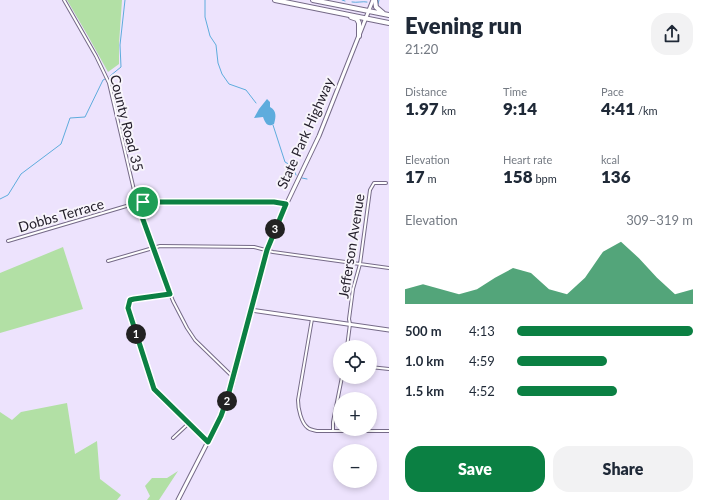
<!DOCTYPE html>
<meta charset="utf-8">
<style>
:root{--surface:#fff;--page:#f2f2f3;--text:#1f2937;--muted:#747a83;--accent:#0b8043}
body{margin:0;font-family:Lato,sans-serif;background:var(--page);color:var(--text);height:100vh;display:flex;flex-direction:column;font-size:15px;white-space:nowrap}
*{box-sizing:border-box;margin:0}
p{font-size:13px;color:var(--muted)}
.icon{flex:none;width:22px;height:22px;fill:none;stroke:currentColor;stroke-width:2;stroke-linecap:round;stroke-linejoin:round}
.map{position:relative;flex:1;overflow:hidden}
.sheet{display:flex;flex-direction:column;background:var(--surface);width:320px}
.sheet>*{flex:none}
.tools{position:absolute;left:333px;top:340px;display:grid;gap:8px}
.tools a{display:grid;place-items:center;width:44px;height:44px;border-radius:50%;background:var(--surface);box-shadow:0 2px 6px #0003;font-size:20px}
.pin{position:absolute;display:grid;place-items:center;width:34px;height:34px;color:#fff;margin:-17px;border:2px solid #fff;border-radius:50%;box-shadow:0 1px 4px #0007}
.km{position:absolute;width:20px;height:20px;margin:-10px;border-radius:50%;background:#222;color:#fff;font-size:11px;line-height:20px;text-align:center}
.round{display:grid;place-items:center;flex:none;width:42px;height:42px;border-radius:16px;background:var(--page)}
.overview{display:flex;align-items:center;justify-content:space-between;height:68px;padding:0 16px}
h1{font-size:22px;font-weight:800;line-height:30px}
.metrics{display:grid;grid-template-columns:repeat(3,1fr);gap:6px;height:68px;padding:4px 16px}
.metrics div{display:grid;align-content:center}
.metrics b{font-size:17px;font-weight:800}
.metrics small{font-size:11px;font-weight:400}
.metrics p{font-size:11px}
.chart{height:112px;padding:8px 16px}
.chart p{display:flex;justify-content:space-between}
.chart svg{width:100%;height:72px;margin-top:4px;fill:var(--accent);opacity:.7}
.cta{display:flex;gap:8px;margin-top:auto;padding:8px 16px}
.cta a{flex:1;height:46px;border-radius:16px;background:var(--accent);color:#fff;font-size:16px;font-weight:800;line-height:46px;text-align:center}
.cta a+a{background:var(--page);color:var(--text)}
ul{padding:0 16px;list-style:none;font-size:13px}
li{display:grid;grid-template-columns:64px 48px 1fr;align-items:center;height:30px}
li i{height:10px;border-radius:5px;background:var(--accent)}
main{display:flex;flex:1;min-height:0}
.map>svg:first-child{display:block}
</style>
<main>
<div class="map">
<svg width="389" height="500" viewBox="0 0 389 500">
<rect width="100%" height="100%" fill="#ede3fd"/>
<path fill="#b2e0a5" d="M67,0h55l-3,44v20l-11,8 -20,-36z
M63,247l20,62 -83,24v-60z
M67,403l8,51 22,-13 3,38 21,16 -4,5h-117v-88l12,8 9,-8z
M178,471l-19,29h-12l3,-4 -5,-10 7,-8h15z"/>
<path fill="#5eacdd" d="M267,99l3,3v5c7,4 6,10 4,17 -7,4 -9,-2 -11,-7l-9,1 5,-9z"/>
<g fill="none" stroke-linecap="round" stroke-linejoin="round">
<path stroke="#5eacdd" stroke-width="1" d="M205,0v17l5,19 6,9 2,18 4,11 7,10 17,6 10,13
M342,0l3,1
M352,2c5,1 11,-1 15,0
M378,4l1,-4
M110,76l11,-9 -1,-22 5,-45
M273,125l12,37 7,4 4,9
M302,178l5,1
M0,199l8,-4 13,-21 40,-30 9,-26 15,-1 18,-37 2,-1"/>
<defs>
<path id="street" d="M64,0l32,56 13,27 28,120 15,45 21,53 14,27 8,12 38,37
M8,241l132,-39h134l12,3
M108,261l52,-15 94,1 19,5 116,16
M170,294l-39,5 -2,3v5l25,82 54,53
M312,319l-14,81c0,8 3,23 10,28 2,2 6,2 9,3h72
M347,347l3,-23 -1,-5 4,-30 7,-25 10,-74 4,-7h12
M370,367l19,2
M333,431v-9l9,-45
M173,438l15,-14"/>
<path id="secondary" d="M251,310l138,20
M178,500l40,-78 13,-33 36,-139 19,-45 33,-69 54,-136"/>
<path id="highway" d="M275,0l114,23
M313,0l76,15
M375,0l1,7 7,6
M351,17l6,2 2,4v13"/>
</defs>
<use href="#street" stroke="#756a87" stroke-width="4"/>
<use href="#secondary" stroke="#756a87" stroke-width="5"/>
<use href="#highway" stroke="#756a87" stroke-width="6"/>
<use href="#street" stroke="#fff" stroke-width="2"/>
<use href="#secondary" stroke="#fff" stroke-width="3"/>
<use href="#highway" stroke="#fff" stroke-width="4"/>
</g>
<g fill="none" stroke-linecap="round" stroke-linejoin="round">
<defs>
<path id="route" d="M143,202h131l12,2 -19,46 -39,146 -7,20 -13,26 -54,-53 -26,-81 2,-8 4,-1 36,-5 -33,-91z"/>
</defs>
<use href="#route" stroke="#fff" stroke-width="8"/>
<use href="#route" stroke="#0b8043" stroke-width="5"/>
</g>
<g text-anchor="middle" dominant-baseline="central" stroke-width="4" stroke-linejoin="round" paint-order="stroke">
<g font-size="14" fill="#25202c" stroke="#f7f4fb">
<text transform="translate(127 123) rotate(76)">County Road 35</text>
<text transform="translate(305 133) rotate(-66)">State Park Highway</text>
<text transform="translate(61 215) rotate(-16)">Dobbs Terrace</text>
<text transform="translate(351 246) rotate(-81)">Jefferson Avenue</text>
</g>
</g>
</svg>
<div class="tools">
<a><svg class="icon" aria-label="locate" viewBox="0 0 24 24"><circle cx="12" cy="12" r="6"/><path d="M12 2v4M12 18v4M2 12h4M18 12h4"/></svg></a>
<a>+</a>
<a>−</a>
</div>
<div class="pin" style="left:143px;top:202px;background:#1e9e55"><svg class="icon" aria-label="arrive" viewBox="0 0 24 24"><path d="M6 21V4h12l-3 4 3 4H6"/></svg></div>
<b class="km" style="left:136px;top:334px">1</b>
<b class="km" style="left:227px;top:401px">2</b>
<b class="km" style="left:275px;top:229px">3</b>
</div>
<section class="sheet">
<div class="overview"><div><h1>Evening run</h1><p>21:20</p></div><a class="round"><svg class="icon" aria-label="share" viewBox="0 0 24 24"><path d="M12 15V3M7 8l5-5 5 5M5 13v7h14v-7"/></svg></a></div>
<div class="metrics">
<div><p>Distance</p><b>1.97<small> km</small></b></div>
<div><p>Time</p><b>9:14</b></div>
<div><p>Pace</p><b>4:41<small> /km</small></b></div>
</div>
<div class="metrics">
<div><p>Elevation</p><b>17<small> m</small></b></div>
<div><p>Heart rate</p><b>158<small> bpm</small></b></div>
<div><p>kcal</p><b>136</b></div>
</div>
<div class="chart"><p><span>Elevation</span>309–319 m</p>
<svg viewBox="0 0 160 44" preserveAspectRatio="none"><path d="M0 44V35L10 32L20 35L30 38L40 35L50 28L60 22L70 25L80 35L90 38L100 28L110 12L120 6L130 16L140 28L150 38L160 35V44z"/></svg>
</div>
<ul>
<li><b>500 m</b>4:13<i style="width:100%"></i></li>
<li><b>1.0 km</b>4:59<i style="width:51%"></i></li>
<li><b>1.5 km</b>4:52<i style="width:57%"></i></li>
</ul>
<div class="cta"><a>Save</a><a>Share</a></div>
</section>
</main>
